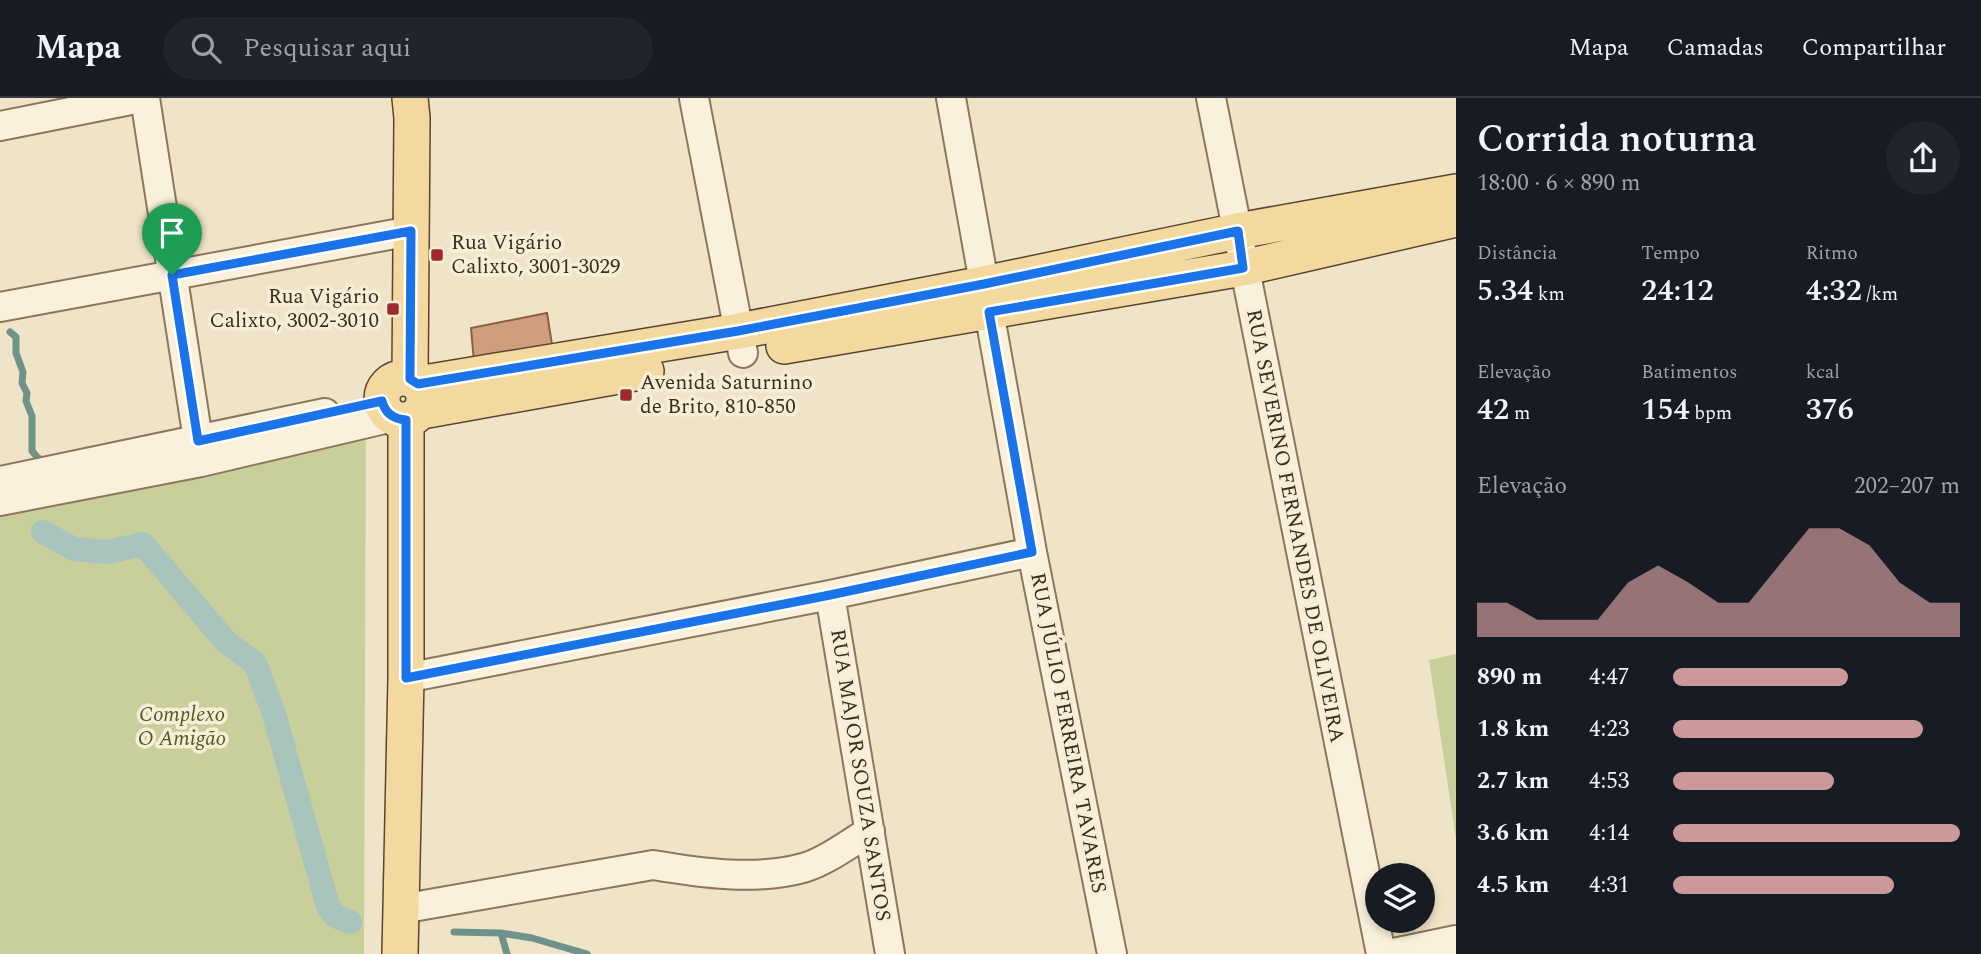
<!DOCTYPE html>
<html lang="pt">
<meta charset="utf-8">
<style>
:root{--surface:#171b24;--page:#20242c;--text:#f1f3f6;--muted:#9ea1a6;--line:#363941;--accent:#cc999b}
body{margin:0;font-family:Spectral,serif;background:var(--page);color:var(--text);height:100vh;display:flex;flex-direction:column;font-size:26px;white-space:nowrap}
*{box-sizing:border-box;margin:0}
p{font-size:23px;color:var(--muted)}
.icon{flex:none;width:38px;height:38px;fill:none;stroke:currentColor;stroke-width:2;stroke-linecap:round;stroke-linejoin:round}
.map{position:relative;flex:1;overflow:hidden}
.sheet{display:flex;flex-direction:column;background:var(--surface);width:525px}
.sheet>*{flex:none}
.fabs{position:absolute;left:1365px;top:765px;display:grid;gap:14px}
.fabs a{display:grid;place-items:center;width:70px;height:70px;border-radius:50%;background:var(--surface);box-shadow:0 4px 10px #0003;font-size:35px}
.pin{position:absolute;display:grid;place-items:center;width:60px;height:60px;color:#fff;margin:-72px -30px;border-radius:50% 50% 50% 0;rotate:-45deg;box-shadow:0 0 7px #0007}
.pin .icon{rotate:45deg}
.round{display:grid;place-items:center;flex:none;width:74px;height:74px;border-radius:37px;background:var(--page)}
.head{display:flex;align-items:center;justify-content:space-between;height:119px;padding:0 21px}
h1{font-size:38px;font-weight:600;line-height:52px}
.figures{display:grid;grid-template-columns:repeat(3,1fr);gap:10px;height:119px;padding:7px 21px}
.figures div{display:grid;align-content:center}
.figures b{font-size:30px;font-weight:600}
.figures small{font-size:19px;font-weight:400}
.figures p{font-size:19px}
.chart{height:196px;padding:14px 21px}
.chart p{display:flex;justify-content:space-between}
.chart svg{width:100%;height:126px;margin-top:7px;fill:var(--accent);opacity:.7}
ul{padding:0 21px;list-style:none;font-size:23px}
li{display:grid;grid-template-columns:112px 84px 1fr;align-items:center;height:52px}
li i{height:18px;border-radius:9px;background:var(--accent)}
header{display:flex;align-items:center;gap:42px;box-sizing:border-box;height:98px;padding:0 35px;background:var(--surface);border-bottom:2px solid var(--line)}
header strong{font-size:33px}
nav{display:flex;gap:38px;margin-inline-start:auto;font-size:24px}
.search{width:490px;height:63px;background:var(--page);display:flex;align-items:center;gap:18px;box-sizing:border-box;padding:0 24px;border-radius:38px;color:var(--muted);font-size:26px}
main{display:flex;flex:1;min-height:0}
.map>svg:first-child{display:block}
</style>
<header>
<strong>Mapa</strong>
<div class="search"><svg class="icon" aria-label="search" viewBox="0 0 24 24"><circle cx="10" cy="10" r="6"/><path d="M15 15l6 6"/></svg>Pesquisar aqui</div>
<nav><a>Mapa</a><a>Camadas</a><a>Compartilhar</a></nav>
</header>
<main>
<div class="map">
<svg width="1456" height="856" viewBox="0 0 1456 856">
<rect width="100%" height="100%" fill="#f0e4c8"/>
<path fill="#c9cf9b" d="M366,329l-2,527h-364v-455z
M1456,556v185l-27,-179z"/>
<g fill="none" stroke-linecap="round" stroke-linejoin="round">
<path stroke="#6f938a" stroke-width="7" d="M10,234l6,5v16l7,19 -1,11 5,10 -1,8 6,15v35l6,7 10,4
M454,834l47,1 31,5 55,16
M501,835l6,21"/>
<path stroke="#a9c4bc" stroke-width="24" d="M43,434l31,17 33,3 36,-8 84,99 28,20 19,51 54,192 7,10 15,6"/>
</g>
<path fill="#cf9f7d" stroke="#8d5f41" stroke-width="2" d="M547,215l6,38 -79,11 -3,-34z"/>
<g fill="none" stroke-linecap="round" stroke-linejoin="round">
<defs>
<path id="minor" d="M145,0l56,361
M694,0l49,255
M951,0l81,454 80,402
M1211,0l170,856
M0,28l141,-28
M0,209l411,-76
M0,383l325,-68
M0,403l201,-39 192,-45
M830,497l60,359
M406,580l424,-83 202,-43
M401,811l252,-44c48,8 102,16 150,3 22,-6 47,-25 67,-37
M1389,856l67,-14"/>
<path id="major" d="M784,248l459,-78 213,-49
M382 301a21 21 0 1 1 42 0a21 21 0 1 1-42 0Z
M410,280l2,-260 -2,-20
M418,286l321,-53 245,-47 254,-53 218,-39
M422,313l224,-40
M400,856l6,-276v-258"/>
</defs>
<use href="#minor" stroke="#8d765c" stroke-width="32"/>
<use href="#major" stroke="#5b4430" stroke-width="38"/>
<use href="#minor" stroke="#faf1dc" stroke-width="28"/>
<use href="#major" stroke="#f3d9a0" stroke-width="35"/>
</g>
<g fill="none" stroke-linecap="round" stroke-linejoin="round">
<defs>
<path id="route" d="M411,133l-1,148 8,5 320,-53 246,-47 254,-53 5,37 -254,44 43,240 -202,43 -424,83v-258c-13,-1 -21,-7 -24,-19l-184,40 -26,-166z"/>
</defs>
<use href="#route" stroke="#fff" stroke-width="14"/>
<use href="#route" stroke="#1a73e8" stroke-width="9"/>
</g>
<g fill="#9e2a2b" stroke="#f7eed8" stroke-width="2.5">
<rect x="430" y="150" width="14" height="14" rx="3.5"/>
<rect x="386" y="204" width="14" height="14" rx="3.5"/>
<rect x="619" y="290" width="14" height="14" rx="3.5"/>
</g>
<g text-anchor="middle" dominant-baseline="central" stroke-width="7" stroke-linejoin="round" paint-order="stroke">
<g font-size="21" fill="#3d2e20" stroke="#f7eed8" text-anchor="start">
<text x="451" y="145">Rua Vigário<tspan x="451" dy="24">Calixto, 3001-3029</tspan></text>
<text x="379" y="199" text-anchor="end">Rua Vigário<tspan x="379" dy="24">Calixto, 3002-3010</tspan></text>
<text x="640" y="285">Avenida Saturnino<tspan x="640" dy="24">de Brito, 810-850</tspan></text>
</g>
<g font-size="21" fill="#3d2e20" stroke="#f7eed8">
<text transform="translate(1295 428) rotate(79)">RUA SEVERINO FERNANDES DE OLIVEIRA</text>
<text transform="translate(1068 635) rotate(79)">RUA JÚLIO FERREIRA TAVARES</text>
<text transform="translate(860 677) rotate(81)">RUA MAJOR SOUZA SANTOS</text>
</g>
<g font-size="21" font-style="italic" fill="#4d5a26" stroke="#f7eed8">
<text x="182" y="617">Complexo<tspan x="182" dy="24">O Amigão</tspan></text>
</g>
</g>
</svg>
<div class="fabs">
<a><svg class="icon" aria-label="layers" viewBox="0 0 24 24"><path d="M12 4l9 5-9 5-9-5zM3 14l9 5 9-5"/></svg></a>
</div>
<div class="pin" style="left:172px;top:177px;background:#1e9e55"><svg class="icon" aria-label="arrive" viewBox="0 0 24 24"><path d="M6 21V4h12l-3 4 3 4H6"/></svg></div>
</div>
<section class="sheet">
<div class="head"><div><h1>Corrida noturna</h1><p>18:00 · 6 × 890 m</p></div><a class="round"><svg class="icon" aria-label="share" viewBox="0 0 24 24"><path d="M12 15V3M7 8l5-5 5 5M5 13v7h14v-7"/></svg></a></div>
<div class="figures">
<div><p>Distância</p><b>5.34<small> km</small></b></div>
<div><p>Tempo</p><b>24:12</b></div>
<div><p>Ritmo</p><b>4:32<small> /km</small></b></div>
</div>
<div class="figures">
<div><p>Elevação</p><b>42<small> m</small></b></div>
<div><p>Batimentos</p><b>154<small> bpm</small></b></div>
<div><p>kcal</p><b>376</b></div>
</div>
<div class="chart"><p><span>Elevação</span>202–207 m</p>
<svg viewBox="0 0 160 44" preserveAspectRatio="none"><path d="M0 44V32L10 32L20 38L30 38L40 38L50 25L60 19L70 25L80 32L90 32L100 19L110 6L120 6L130 12L140 25L150 32L160 32V44z"/></svg>
</div>
<ul>
<li><b>890 m</b>4:47<i style="width:61%"></i></li>
<li><b>1.8 km</b>4:23<i style="width:87%"></i></li>
<li><b>2.7 km</b>4:53<i style="width:56%"></i></li>
<li><b>3.6 km</b>4:14<i style="width:100%"></i></li>
<li><b>4.5 km</b>4:31<i style="width:77%"></i></li>
</ul>
</section>
</main>
